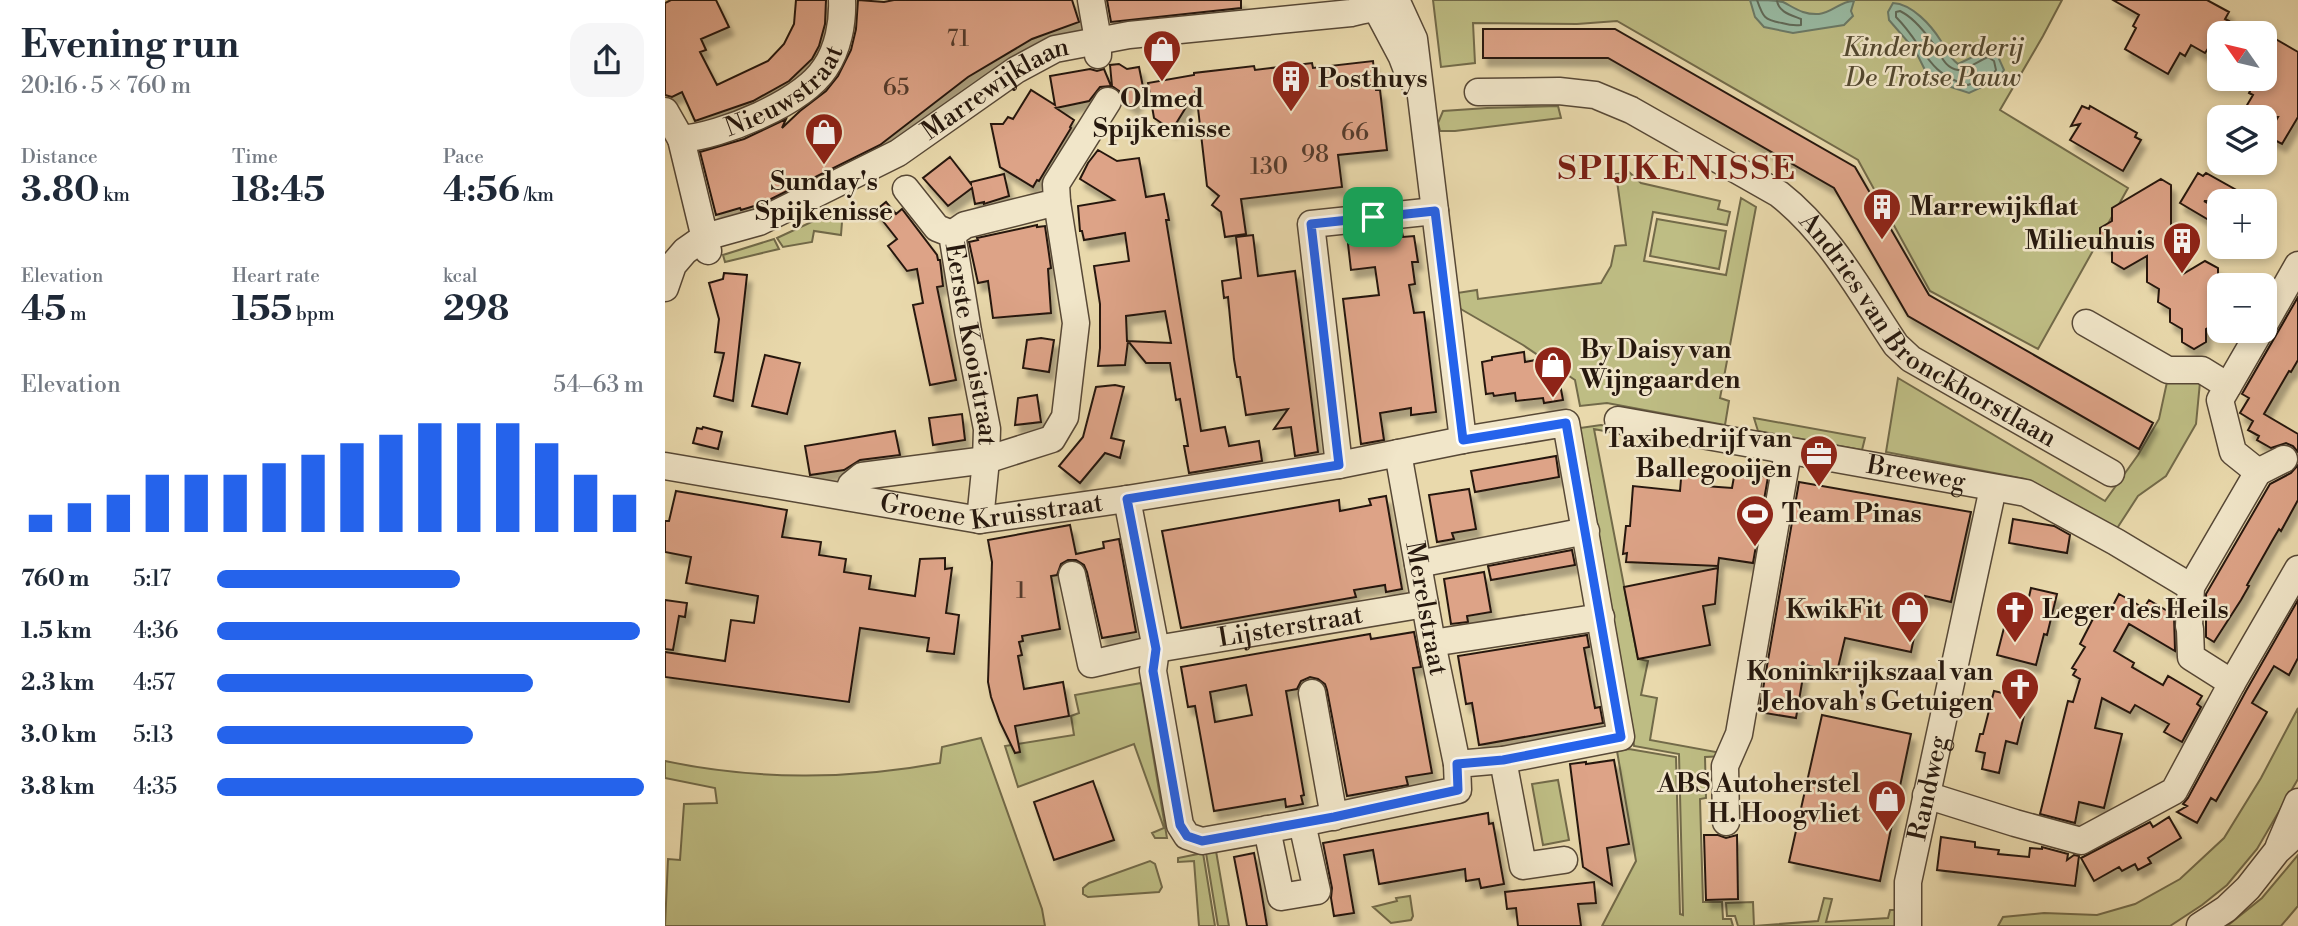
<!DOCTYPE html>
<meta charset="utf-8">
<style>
:root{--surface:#fff;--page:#f6f6f7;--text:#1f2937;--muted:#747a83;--accent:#2563eb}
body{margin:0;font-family:"Libre Bodoni",serif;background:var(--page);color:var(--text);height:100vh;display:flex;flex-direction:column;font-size:26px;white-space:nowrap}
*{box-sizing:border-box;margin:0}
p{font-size:23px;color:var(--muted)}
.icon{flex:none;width:38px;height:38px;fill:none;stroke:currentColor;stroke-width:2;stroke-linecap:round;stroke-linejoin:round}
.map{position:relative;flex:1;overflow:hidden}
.sheet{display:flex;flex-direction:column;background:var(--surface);width:665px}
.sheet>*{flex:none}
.needle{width:46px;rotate:304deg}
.controls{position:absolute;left:1542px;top:21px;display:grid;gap:14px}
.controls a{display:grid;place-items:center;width:70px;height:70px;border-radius:14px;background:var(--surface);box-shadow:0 4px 10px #0003;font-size:35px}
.pin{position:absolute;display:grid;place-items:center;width:60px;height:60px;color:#fff;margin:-30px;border-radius:14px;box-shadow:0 4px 10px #0006}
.round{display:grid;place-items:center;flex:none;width:74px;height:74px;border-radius:21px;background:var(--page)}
.head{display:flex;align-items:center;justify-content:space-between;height:119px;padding:0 21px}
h1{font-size:38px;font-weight:700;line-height:52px}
.metrics{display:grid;grid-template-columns:repeat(3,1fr);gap:10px;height:119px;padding:7px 21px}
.metrics div{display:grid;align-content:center}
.metrics b{font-size:35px;font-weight:700}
.metrics small{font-size:19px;font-weight:400}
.metrics p{font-size:19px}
.chart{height:196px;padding:14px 21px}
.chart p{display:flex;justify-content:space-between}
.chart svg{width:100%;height:126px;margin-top:7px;stroke:var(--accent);stroke-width:6}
ul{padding:0 21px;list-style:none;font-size:23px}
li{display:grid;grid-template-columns:112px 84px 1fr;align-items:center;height:52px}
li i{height:18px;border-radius:9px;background:var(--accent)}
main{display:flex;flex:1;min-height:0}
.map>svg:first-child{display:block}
</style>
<main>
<section class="sheet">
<div class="head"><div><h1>Evening run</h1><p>20:16 · 5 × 760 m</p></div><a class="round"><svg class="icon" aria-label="share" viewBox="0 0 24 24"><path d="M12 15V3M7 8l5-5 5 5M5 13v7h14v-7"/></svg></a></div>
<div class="metrics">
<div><p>Distance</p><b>3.80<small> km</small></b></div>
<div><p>Time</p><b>18:45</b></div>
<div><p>Pace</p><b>4:56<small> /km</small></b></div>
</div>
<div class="metrics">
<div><p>Elevation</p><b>45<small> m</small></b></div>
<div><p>Heart rate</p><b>155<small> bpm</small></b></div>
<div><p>kcal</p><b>298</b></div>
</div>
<div class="chart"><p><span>Elevation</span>54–63 m</p>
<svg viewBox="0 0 160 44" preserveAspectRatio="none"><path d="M5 44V38M15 44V34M25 44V31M35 44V24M45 44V24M55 44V24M65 44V20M75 44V17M85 44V13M95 44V10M105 44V6M115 44V6M125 44V6M135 44V13M145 44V24M155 44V31"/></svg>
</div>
<ul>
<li><b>760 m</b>5:17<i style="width:57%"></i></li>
<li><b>1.5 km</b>4:36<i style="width:99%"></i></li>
<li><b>2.3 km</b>4:57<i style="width:74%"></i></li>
<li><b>3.0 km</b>5:13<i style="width:60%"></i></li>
<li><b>3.8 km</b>4:35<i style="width:100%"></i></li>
</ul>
</section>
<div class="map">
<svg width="1633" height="926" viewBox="0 0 1633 926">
<defs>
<filter id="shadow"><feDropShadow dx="4.5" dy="8" stdDeviation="2" flood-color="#0004"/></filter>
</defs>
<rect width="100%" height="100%" fill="#e9d9ac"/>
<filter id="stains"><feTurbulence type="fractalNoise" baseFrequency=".00286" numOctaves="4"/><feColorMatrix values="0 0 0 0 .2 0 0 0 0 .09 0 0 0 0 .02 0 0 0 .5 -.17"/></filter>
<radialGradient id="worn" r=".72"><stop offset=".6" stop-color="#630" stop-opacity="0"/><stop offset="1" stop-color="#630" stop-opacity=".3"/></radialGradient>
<path fill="#bebd84" stroke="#726a49" stroke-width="2" d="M768,0h629l-19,36 -43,74 128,78 -90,161 -108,-58 -72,-131 -241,-139 -40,3 -104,-1 2,40 -34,4z
M893,106l3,12 -106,13h-15l-2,-8 5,-12 44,-3z
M964,172l12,11 79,18 -2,8 12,3 -3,13 -74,-13 -9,49 82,14 15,-77 15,9 -36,191 9,3 -4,24 -118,-22 -27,3 -5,-26 -52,-35 -64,-37 -2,-15 20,-3 1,9 123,-16 10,-17 4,-20 11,-1 -10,-71z
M172,210l5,12 -1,13 -27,-4 -2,11 -29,5 -6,-9z
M992,219l69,12 -7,38 -69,-13z
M109,239l5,10 -54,13 -2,-7z
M1233,378l207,123 33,-46 21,-36 8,-37h33l-4,42 -30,52 -28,20 -24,37 -89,-54 -139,-27z
M1089,418l111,20 -3,12 -104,-19z
M936,425l50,12 -1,3 -56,-11 44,230 10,2 -7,34 16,3 -7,42 77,14v2l-22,1 1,41 -6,1 3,103h19l1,17h8l2,7h-131l34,-65 -19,-110 12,-2 47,8 4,157 3,1 -4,-161 -45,-8 -2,-21 -48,-275 -11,-21z
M476,683l26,155h-12l-3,-5 12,-5 -30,-84 -116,43 -13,-41 69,-11 -3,-19 8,-3 -4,-18z
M1633,708v71l-41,70 -30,36 -25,20 -32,21h-172l5,-9 41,-4 53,2 38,-11 45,-25 44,-41 37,-60z
M316,738l61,171 3,17h-380l3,-67 12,1 4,-56 33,-1 -2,-15 -50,-10v-17c89,19 185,19 275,2l2,-16z
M893,780l11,60 -26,5 -11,-61z
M551,851l13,75h-11l-12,-73z
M538,853l12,73h-16l-5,-65 -16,1v-4z
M1633,855v51l-17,20h-54l35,-28z
M485,861l5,3 7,23 -3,5 -71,5 -5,-3v-6l6,-5z
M745,896l3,20 -2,4 -20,3 -18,-16 24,-6 -1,-3z
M1159,898l8,1 -6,23 62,-4 2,-8h6l-1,16h-157l-3,-10h-8l-1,-13 27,-1 1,24 64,-5z"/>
<path fill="#99bba4" stroke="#6b7a68" stroke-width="2" d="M1085,0c9,0 25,0 33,2 12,6 20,13 36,12 13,-1 23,-14 35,-13l-3,10 2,5 -9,9 -51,8 -29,-6 -9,-10z
M1228,3c19,1 38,22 48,38 6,10 8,16 17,23l29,-14 9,2 8,18 -7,10 -28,13 -24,-8 -20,-15 -10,-20 -26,-30 -1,-8z"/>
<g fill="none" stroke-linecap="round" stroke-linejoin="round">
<path stroke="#606a59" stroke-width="2" d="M1092,0c6,17 7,20 25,23 7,2 12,3 19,2v-6c-10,-4 -23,-7 -24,-19
M1235,11c13,6 24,20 32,31 8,9 11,26 26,28 8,1 22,-10 30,-13l6,4 2,9 -4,5 -24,10c-42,-11 -43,-39 -72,-68v-5z"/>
</g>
<path fill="#dda387" stroke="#26180e" stroke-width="2" fill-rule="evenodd" filter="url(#shadow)" d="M6,0h45l13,27 -28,12 5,11 -6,2 17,33 51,-24 16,-17 10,-20 2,-24h30l-1,24 -6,22 -7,13 -23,22 -36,20 -58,20 -13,-29 -10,5 -7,-2v-92z
M193,0l26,2 10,-2h178l7,22 -47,17 -64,38 -88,68 -119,59 -20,6 -1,-2 -24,7 -16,-63 44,-13 42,-20 -4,9 18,-17 26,-20 12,-15 13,-26 5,-21z
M442,0h134v8l-130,14z
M1448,0h94l22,12 -4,7 4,2 -7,12h-3v5l-6,11 -4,-2 -4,6 -14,-8 -6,11 -5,-3 -12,21 -43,-25 11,-21 -3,-2 6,-11z
M818,29h132l240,138 74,128 224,128 -14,26 -231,-133 -74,-128 -226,-130h-125z
M1600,33l33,19v65l-16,27 -15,-8 11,-19h-38l13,-22 -4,-2 7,-14h11l-2,-2z
M708,61l3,29h4l7,60 -49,5 4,32 -101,12 5,35 -21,3 -4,-25 -9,-7 7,-9 -12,-10 -11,-95 -24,39 -18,-12 -6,-35 46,-8v-2l60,-7 1,4 57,-7 1,5z
M454,64l8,5 12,-2 5,25 -10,15 -11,-7 -1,-7 -10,-7 -2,-21z
M425,69l7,2 7,-2 7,17 -11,1 -11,14 -33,7 18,12 -4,7 1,1 -32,53 -2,-1 -4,7 -33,-20 -9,-43h12l5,-7 5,2 18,-29 24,15 -5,-29z
M1417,106l7,3 1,-3 47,27 -2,4 6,3 -18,31 -53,-31 10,-16 -9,2z
M433,150l19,11 22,-3 7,39 18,-3 5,26h-3l35,211 24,-4 4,19 30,-5 3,20 -73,12 -5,-27h4l-8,-47 -4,1 -6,-37h-24l-18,-22 -3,24 -27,1 2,-18v-44l-6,-38 35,-5 -4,-28 -41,7 -2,-9h-2l-2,-25 36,-6 -34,-21 8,-16zM500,311l6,32 -44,-2 -1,-25z
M285,157l21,27v-2l33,-8 5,22 -25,8v-2l-9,2 -3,-16 -24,18 -25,-28z
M1533,173l5,3 3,-3 50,28h-52l15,8v17l-39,-23z
M1496,179l10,6v56l11,7 1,26 22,-13 13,7v54l-12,7v13l-12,7 -12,-7v-13l-12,-7v-13l-12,-7 1,-13 -12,-7v-26l-23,13 -12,-7v-13l-12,-7v-14l12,-7v-13z
M221,202l10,12 6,-5 35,46 1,5h2l3,26 -6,1 19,93 -26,5 -17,-80 10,-2 -6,-34 -10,2 -19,-25 9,-7 -22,-28z
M372,225v2l8,-1 6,42 -3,1 3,44 -58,5 -5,-37 -10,2 -9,-41 9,-2 -1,-2z
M737,232l1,5 11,-1 4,26h-6l3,22 -6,1 5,28 10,-1 12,100 -25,3v-7l-31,5 4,27 -23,4 -18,-145 36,-4 -4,-28 -24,3 -3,-26 17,-2 -1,-5z
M588,235l5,41 37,-5 23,181 -23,4 -4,-29 -17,2 14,-20 -42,6 -6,-38h-3l-3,-18 -6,-62 -4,1 -2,-17 19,-3 -5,-41z
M59,273l23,2 -14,126 -19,-5 10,-43 -9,-1 4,-33 -10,-36 14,-4z
M1633,297v63l-7,12 -2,-1 -25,43 34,20v18l-5,-6 -7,-3 -15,5 -14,-8 2,-4 -11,-6 5,-9 -13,-8 9,-15 -7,-4z
M376,338l13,2 -5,32 -26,-4 4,-28z
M859,352l1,10 16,-3 6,27 13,-2 3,16 -19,3 -1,-5 -27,3 -1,-8 -21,3 -1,-3 -7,1 -4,-32 10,-2v-3z
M100,355l35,8 -13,51 -35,-8z
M450,385l9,2 -13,51 13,3 -4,17 -15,-5 -25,30 -21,-17 24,-29 13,-50z
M372,395l4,27 -26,3 3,-27z
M297,414l3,26 -32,5 -4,-27z
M38,427l19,5 -4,17 -25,-6 4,-15 5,1z
M230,431l5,24 -40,5 -16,10 -34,5 -5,-29z
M891,456l3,21 -84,15 -4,-21z
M1633,465v35l-17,31 -2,-2 -7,12 -25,44 2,1 -8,14 -27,42 -8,-5v-43l64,-110 21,-11z
M1017,467l24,1 -1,18 27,2 3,-17 33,6 -15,86 -34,-5 -1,8 -92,-4 1,-9 -4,1 3,-28h4l3,-40 47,5z
M1134,482l172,30 -20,90 -26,-6v3l-3,-1 -11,54 -66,-14 -8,34 -32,-7 -9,53 -37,-6z
M804,489l7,40 -24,4 2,6 -17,3 -8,-47z
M11,491l111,19 -5,27 39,5 -2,13 27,4 -2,13 27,4 -2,13 46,7 5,-37 25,-1v11l7,-1 -6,45 13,2 -5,39 -27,-3 2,-13 -69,-10 -11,74 -184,-25v-25l60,9 6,-41 23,3 4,-27 -72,-13 5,-26 -26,-5v-31h4z
M721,496l16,93 -16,3 -1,-7 -31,5 2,7 -175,31 -19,-97 177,-31 1,11 31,-6 -2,-6z
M1348,519l41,7 16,9 -3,18 -58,-10z
M405,525l6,29 28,-6 -1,-6 16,-3 17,93 -34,6 -15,-66 -3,-7 -8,-5h-8l-7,4 -4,11 -6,1 9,53 -38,7 1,5 -4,1 3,13 -4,1 6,33 39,-7 6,34 -54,10 5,26 -5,1 -15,-31 -9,-25 -3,-15 4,-120 -4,-22z
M907,550l3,15 -84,15 -3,-14z
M1053,568l-3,36 -12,2 7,39 -72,14 -14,-72z
M819,572l7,40 -24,4 1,6 -17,2 -7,-45z
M1366,588l26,6 -10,41 -3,-1 -8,31 -39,-10 8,-31 17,4z
M1454,594l25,14 5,-8 25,15 1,36 -46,-27 -15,27 20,12 -2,4 31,18 5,-9 34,20 -5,8 4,3 -19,35 -18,-10 5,-8 -34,-19 -5,8 -28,-15 -7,30 27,6 -18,74 -25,-6 -4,21 -35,-9 28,-113 5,1 7,-23 -7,-4 3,-5 -4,-2 13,-21 -5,-3 16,-31 10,6z
M0,600l22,3 -2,14 -6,-1 -6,34 -8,-1z
M1633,600v58l-9,17 -15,-9 -22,37 15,9 -51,89 -5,-3 -14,25 -20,-11 10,-6 -4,-2 5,-6 58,-107z
M749,632l7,35 -8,1 19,105 -26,4 2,8 -61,11 -20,-106 -2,-6 -7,-5 -8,-2 -9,4 -4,8 -11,2 18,104 -3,1 2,8 -17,3 -1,-8 -71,12 -19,-105 -7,1 -7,-40 189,-33 1,5zM581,685l6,30 -37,7 -5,-30z
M922,635l2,12 -5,1 6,33 5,27 5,-1 3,16 -124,22 -7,-42 -6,1 -8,-48z
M1329,691l34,8 -11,45 -11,-3 -7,32 -17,-4 3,-16 -9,-2 4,-17h3z
M1157,715l89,19 -31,147 -91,-19z
M949,760l15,84 -22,4 5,37 -29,-18 -13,-103 16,-2v2z
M428,781l21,59 -60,20 -20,-58z
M823,813l1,11 4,-1 11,61 -23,4 -2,-9 -13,2 -1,-12 -86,15 -6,-34 -29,5 10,58 -20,3 -3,-18 1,-10 -9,-45z
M1504,817l12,21 -33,20 3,5 -13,7 -3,-6 -13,7 -3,-4 -25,14 -13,-23 69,-36 3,5z
M1039,835h14l8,3 11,-3 1,64 -32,1z
M1276,837l34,5v5l24,3 -1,4 31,3 1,-9 12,1v-2l26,7 -1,6 7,-5 5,1 -4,30 -138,-16z
M589,853l7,37 6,36h-20l-6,-33 -7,-36z
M929,882l2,21 -18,1 3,22h-63l-2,-18 -9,1 -2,-17z"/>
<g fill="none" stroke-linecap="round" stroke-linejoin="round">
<defs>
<g id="minor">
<path d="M426,0l7,40v15"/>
<path d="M709,0l2,8 26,49 8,21"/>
<path d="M733,4l16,35 49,401"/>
<path id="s1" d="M813,92l81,-1 36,4 36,15 148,84c50,39 82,99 117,151l15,14 200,114"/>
<path d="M0,111l16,28 27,112"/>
<path id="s2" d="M16,139c40,-3 121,-36 144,-71 13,-19 18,-45 17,-68"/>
<path id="s3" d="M241,189l31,39 15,6 16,97 19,98 -1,31 -6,60"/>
<path d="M287,234l13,-9 92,-23 -1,-18 52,-83"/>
<path id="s4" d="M0,288l8,-23 12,-14 20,-14 54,-15 139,-69 118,-83 39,-21 74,-14 222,-22c26,-6 30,-8 53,7"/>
<path d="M1421,323l82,47h34l26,16"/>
<path d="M1600,323l33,-58"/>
<path id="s5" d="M953,420l408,73 90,49 75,45"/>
<path id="s6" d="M733,453l34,190 25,121"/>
<path d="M674,465l-28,-241 124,-13"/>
<path id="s7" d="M0,466l315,54 147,-21 212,-34 124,-25 103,-17 55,314 -118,23 -46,4 1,26 -156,33"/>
<path d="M1593,472l26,-13"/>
<path d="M183,497l3,-12 11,-9 124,-16 66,-21 13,-22 11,-94 -19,-121"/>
<path d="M462,499l29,150 -3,22 27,154 7,11 15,5 100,-18 15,68 -36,6 -14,-68"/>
<path d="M753,564l168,-33"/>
<path id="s8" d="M407,575l19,89 65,-15 269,-45"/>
<path d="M1524,626l2,-39 67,-115 -25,-20 -13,-52 40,-69"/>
<path d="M767,643l169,-26"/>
<path d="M1567,683l66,-114"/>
<path d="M647,693l22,124"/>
<path d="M838,760l20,106 41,-6"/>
<path d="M1261,795l89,28 66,18 93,-50 58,-108 -41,-26 -1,-28"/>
<path d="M1061,822l-1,-56 14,-32 49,-282"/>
<path d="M1614,846l19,-44"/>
<path id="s9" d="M1243,926v-44l85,-394"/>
<path d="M1535,926l26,-17 22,-21 29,-37 21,-19"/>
</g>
</defs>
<use href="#minor" stroke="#574836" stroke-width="29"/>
<use href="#minor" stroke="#f1e6c9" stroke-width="26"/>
</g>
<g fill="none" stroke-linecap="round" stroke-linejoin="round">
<defs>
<path id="route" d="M770,211l28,229 103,-17 55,314 -118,23 -46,4 1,26 -124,27 -132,24 -15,-5 -7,-11 -27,-154 3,-22 -29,-150 212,-34 -28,-241z"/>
</defs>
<use href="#route" stroke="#fff" stroke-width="14"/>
<use href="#route" stroke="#2563eb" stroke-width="9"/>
</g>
<defs>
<symbol id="shop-pin" viewBox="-11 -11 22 30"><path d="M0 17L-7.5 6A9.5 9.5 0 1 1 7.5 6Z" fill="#8f2418" stroke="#f1e6c9"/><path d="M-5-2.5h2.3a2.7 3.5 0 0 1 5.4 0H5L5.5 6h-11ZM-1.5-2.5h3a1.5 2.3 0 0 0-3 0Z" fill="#fff"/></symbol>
<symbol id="building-pin" viewBox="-11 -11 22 30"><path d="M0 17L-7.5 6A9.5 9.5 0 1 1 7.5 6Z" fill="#8f2418" stroke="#f1e6c9"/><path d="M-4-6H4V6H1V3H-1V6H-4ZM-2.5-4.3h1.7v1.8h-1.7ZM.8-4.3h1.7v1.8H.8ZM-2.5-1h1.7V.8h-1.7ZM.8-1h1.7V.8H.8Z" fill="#fff"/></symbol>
<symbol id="office-pin" viewBox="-11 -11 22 30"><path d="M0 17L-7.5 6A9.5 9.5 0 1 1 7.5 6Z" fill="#8f2418" stroke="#f1e6c9"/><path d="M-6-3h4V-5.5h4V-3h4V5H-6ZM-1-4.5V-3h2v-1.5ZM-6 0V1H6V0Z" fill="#fff"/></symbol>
<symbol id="stadium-pin" viewBox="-11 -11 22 30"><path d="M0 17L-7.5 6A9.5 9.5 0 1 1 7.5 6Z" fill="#8f2418" stroke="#f1e6c9"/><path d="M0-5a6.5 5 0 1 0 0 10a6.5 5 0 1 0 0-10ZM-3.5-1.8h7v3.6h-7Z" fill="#fff"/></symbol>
<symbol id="church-pin" viewBox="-11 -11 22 30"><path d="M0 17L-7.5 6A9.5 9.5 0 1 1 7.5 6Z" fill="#8f2418" stroke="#f1e6c9"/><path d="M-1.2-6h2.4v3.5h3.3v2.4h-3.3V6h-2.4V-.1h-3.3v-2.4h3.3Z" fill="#fff"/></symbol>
</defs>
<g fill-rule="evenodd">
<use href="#shop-pin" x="475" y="27" width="44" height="60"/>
<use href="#building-pin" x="604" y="57" width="44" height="60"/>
<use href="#shop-pin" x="137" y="110" width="44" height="60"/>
<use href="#building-pin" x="1195" y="185" width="44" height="60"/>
<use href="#building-pin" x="1495" y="219" width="44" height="60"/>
<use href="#shop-pin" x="866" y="343" width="44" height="60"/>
<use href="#office-pin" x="1132" y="432" width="44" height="60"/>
<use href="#stadium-pin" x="1068" y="492" width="44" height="60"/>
<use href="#shop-pin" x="1223" y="588" width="44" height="60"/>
<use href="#church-pin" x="1328" y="588" width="44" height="60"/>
<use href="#church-pin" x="1333" y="665" width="44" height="60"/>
<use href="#shop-pin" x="1200" y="777" width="44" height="60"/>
</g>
<g text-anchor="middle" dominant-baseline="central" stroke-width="5" stroke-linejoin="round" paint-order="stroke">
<g font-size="23" fill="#543b2c">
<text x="293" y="39">71</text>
<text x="231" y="88">65</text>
<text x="690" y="133">66</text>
<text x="650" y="155">98</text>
<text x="604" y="167">130</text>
<text x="356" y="591">1</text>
</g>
<g font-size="26" font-style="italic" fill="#544a31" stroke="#f1e6c9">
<text x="1268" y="48">Kinderboerderij<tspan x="1268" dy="30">De Trotse Pauw</tspan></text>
</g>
<g font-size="26" font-weight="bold" fill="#26180e" stroke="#f1e6c9" text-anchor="start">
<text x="653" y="79">Posthuys</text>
<text x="497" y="99" text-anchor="middle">Olmed<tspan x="497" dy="30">Spijkenisse</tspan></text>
<text x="159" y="182" text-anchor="middle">Sunday's<tspan x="159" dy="30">Spijkenisse</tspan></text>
<text x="1244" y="207">Marrewijkflat</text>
<text x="1490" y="241" text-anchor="end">Milieuhuis</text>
<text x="915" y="350">By Daisy van<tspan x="915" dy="30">Wijngaarden</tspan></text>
<text x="1127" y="439" text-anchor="end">Taxibedrijf van<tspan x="1127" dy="30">Ballegooijen</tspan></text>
<text x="1117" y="514">Team Pinas</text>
<text x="1218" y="610" text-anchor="end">KwikFit</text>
<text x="1377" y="610">Leger des Heils</text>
<text x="1328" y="672" text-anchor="end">Koninkrijkszaal van<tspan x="1328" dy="30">Jehovah's Getuigen</tspan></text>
<text x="1195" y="784" text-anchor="end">ABS Autoherstel<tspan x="1195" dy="30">H. Hoogvliet</tspan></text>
</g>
<g font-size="26" fill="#26180e" stroke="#f1e6c9">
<text stroke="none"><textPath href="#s2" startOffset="117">Nieuwstraat</textPath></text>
<text stroke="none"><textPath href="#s4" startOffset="396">Marrewijklaan</textPath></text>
<text stroke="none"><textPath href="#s1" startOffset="532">Andries van Bronckhorstlaan</textPath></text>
<text stroke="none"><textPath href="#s3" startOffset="178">Eerste Kooistraat</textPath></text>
<text stroke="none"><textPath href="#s5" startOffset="303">Breeweg</textPath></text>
<text stroke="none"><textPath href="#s7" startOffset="331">Groene Kruisstraat</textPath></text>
<text stroke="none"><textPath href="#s6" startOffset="158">Merelstraat</textPath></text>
<text stroke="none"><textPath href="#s8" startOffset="294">Lijsterstraat</textPath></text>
<text stroke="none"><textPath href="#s9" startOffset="140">Randweg</textPath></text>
</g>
<g font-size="33" font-weight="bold" letter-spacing="2" fill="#7a1f14" stroke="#f1e6c9">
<text x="1012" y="169">SPIJKENISSE</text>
</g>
</g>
<rect width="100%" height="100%" filter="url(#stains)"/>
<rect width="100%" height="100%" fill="url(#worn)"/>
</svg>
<div class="controls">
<a><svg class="needle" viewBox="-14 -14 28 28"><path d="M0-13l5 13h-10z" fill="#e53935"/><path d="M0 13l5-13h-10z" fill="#747a83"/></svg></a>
<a><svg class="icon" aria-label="layers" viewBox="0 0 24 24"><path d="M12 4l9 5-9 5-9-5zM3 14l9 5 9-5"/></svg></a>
<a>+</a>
<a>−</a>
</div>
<div class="pin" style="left:708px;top:217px;background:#1e9e55"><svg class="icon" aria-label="arrive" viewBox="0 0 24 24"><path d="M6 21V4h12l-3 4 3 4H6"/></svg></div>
</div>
</main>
